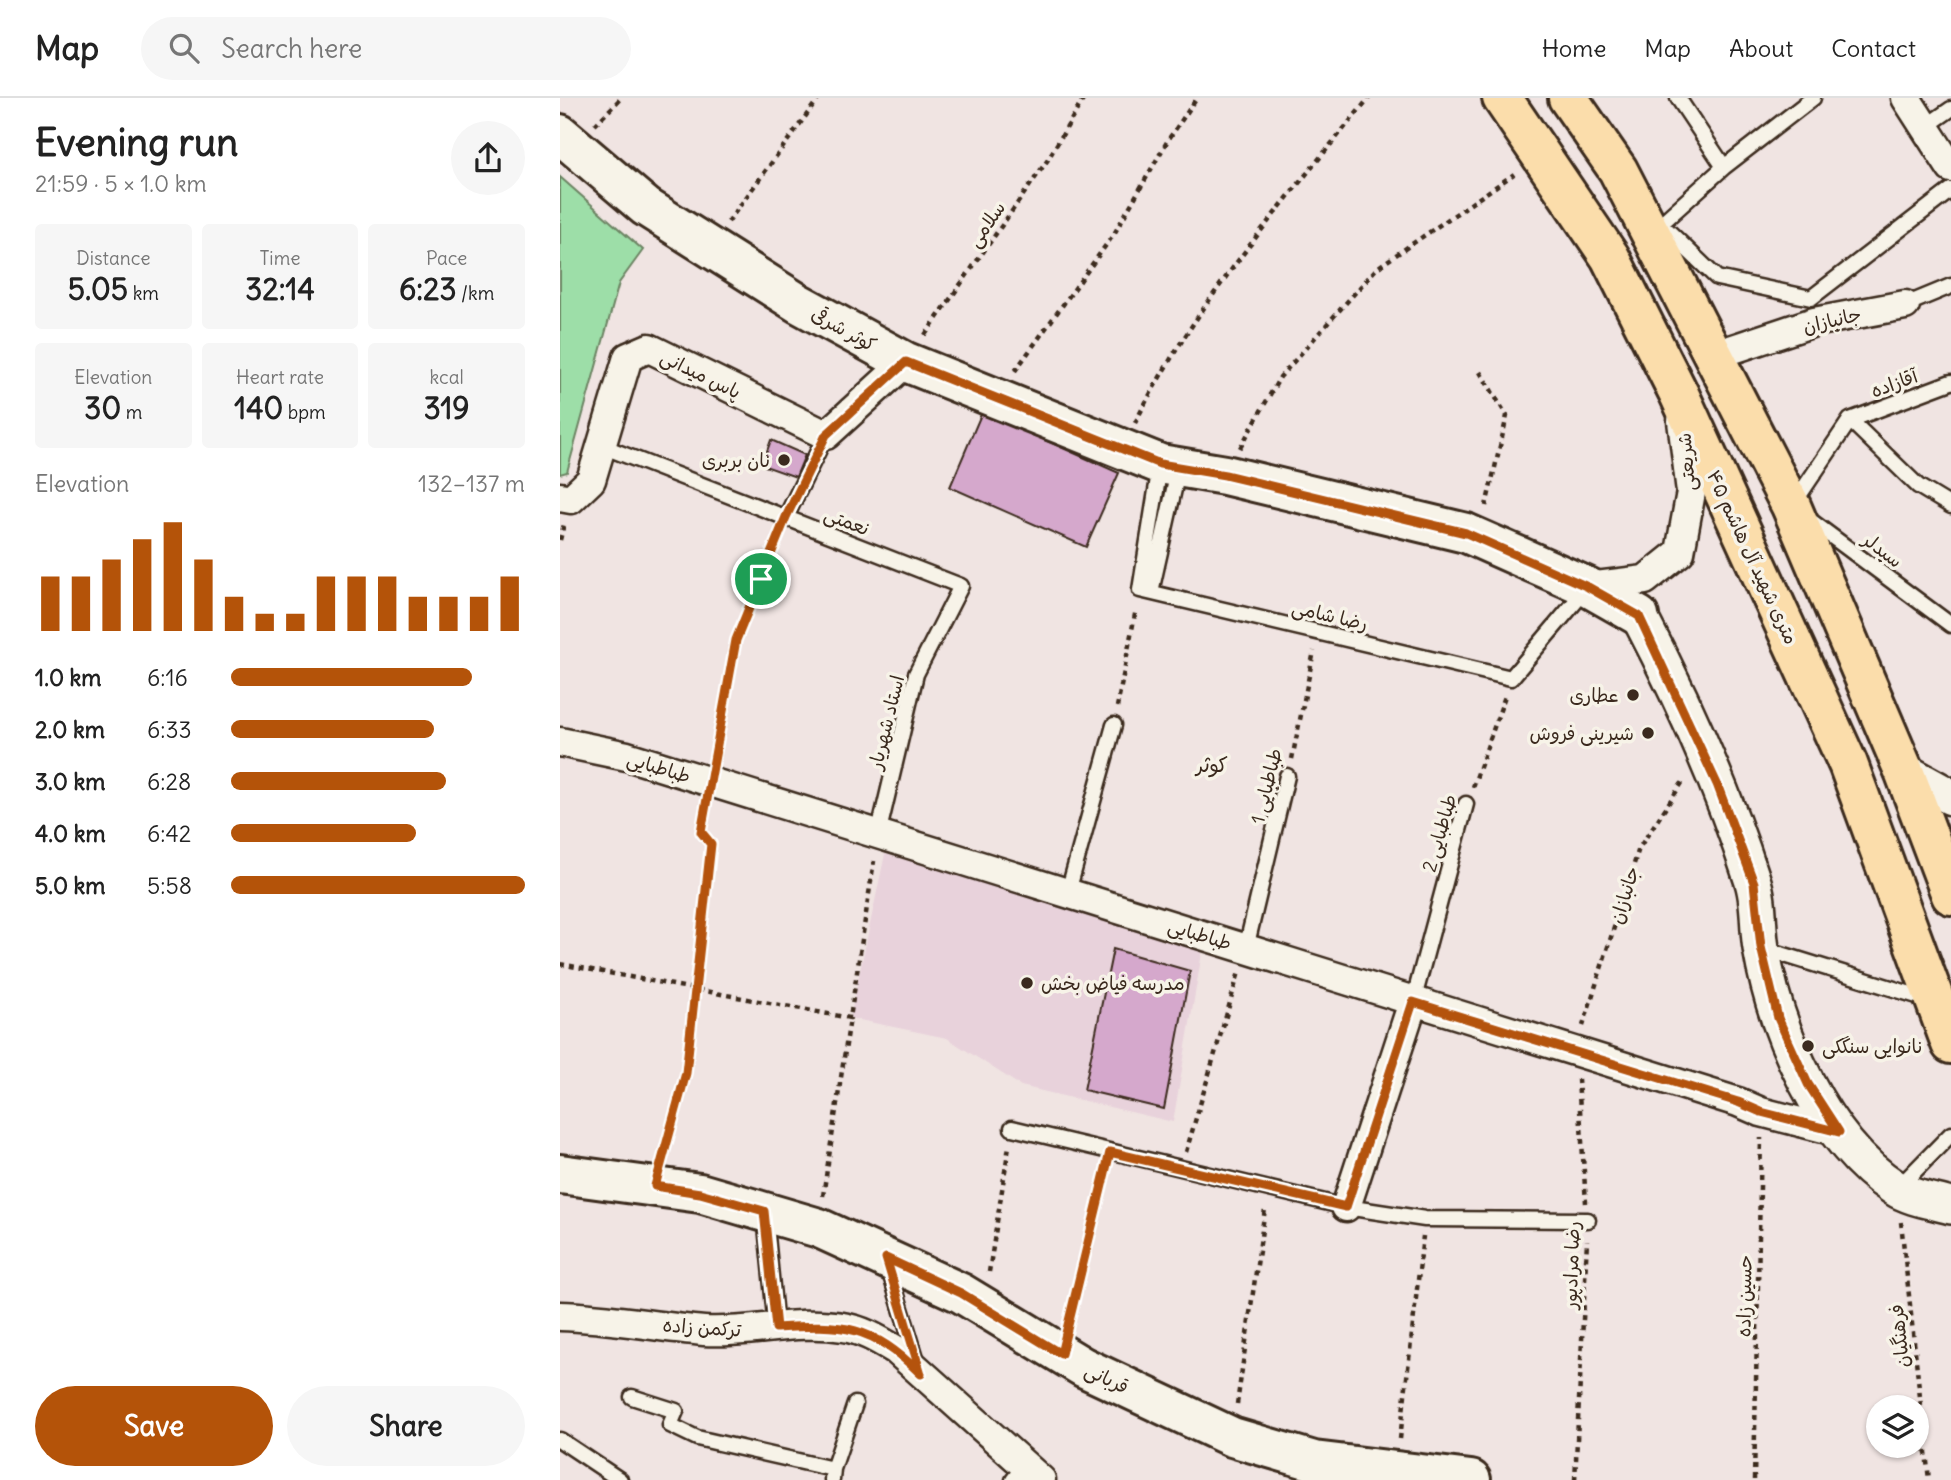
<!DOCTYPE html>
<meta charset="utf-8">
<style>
:root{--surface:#fff;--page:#f6f6f6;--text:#222;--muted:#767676;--line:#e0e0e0;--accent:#b45309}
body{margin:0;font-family:Delius,"Playpen Sans Arabic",sans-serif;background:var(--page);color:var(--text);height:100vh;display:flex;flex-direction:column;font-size:26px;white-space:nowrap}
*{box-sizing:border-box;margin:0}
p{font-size:23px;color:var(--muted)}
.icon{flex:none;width:38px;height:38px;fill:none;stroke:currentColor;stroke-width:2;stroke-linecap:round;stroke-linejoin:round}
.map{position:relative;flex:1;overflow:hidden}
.details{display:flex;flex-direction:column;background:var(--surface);width:560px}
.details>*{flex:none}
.controls{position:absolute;left:1306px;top:1297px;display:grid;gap:14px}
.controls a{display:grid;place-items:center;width:63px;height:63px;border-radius:50%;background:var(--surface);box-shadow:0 2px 5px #0004;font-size:35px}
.pin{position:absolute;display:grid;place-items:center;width:60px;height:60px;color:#fff;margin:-30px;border:4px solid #fff;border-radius:50%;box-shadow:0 2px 7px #0007}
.round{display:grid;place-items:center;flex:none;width:74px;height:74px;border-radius:37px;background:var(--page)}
.summary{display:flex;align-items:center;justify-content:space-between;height:119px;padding:0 35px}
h1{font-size:38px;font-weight:700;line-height:52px}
.metrics{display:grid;grid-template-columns:repeat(3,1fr);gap:10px;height:119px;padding:7px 35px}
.metrics div{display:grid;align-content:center;border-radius:7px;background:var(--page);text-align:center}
.metrics b{font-size:30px;font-weight:700}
.metrics small{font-size:19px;font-weight:400}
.metrics p{font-size:19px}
.chart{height:196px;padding:14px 35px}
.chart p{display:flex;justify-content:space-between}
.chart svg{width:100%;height:126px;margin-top:7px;stroke:var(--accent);stroke-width:6}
.button{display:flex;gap:14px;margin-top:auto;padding:14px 35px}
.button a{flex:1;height:80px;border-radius:42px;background:var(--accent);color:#fff;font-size:28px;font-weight:700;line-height:80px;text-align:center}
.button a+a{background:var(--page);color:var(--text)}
ul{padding:0 35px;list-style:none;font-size:23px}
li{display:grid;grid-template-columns:112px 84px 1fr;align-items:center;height:52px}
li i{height:18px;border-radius:9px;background:var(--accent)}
header{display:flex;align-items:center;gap:42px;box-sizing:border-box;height:98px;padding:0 35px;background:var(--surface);border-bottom:2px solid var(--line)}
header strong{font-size:33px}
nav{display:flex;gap:38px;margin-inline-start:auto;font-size:24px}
.search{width:490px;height:63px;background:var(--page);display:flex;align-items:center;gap:18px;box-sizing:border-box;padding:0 24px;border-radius:38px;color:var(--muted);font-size:26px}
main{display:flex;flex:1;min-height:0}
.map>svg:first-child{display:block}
</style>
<header>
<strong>Map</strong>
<div class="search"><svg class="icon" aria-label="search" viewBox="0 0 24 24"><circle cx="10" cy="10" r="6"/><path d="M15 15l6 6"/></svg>Search here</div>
<nav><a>Home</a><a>Map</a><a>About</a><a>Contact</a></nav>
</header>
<main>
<section class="details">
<div class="summary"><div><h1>Evening run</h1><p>21:59 · 5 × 1.0 km</p></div><a class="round"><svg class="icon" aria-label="share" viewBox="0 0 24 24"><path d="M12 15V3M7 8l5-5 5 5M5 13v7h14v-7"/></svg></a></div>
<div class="metrics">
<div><p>Distance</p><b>5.05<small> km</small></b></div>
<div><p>Time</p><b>32:14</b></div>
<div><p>Pace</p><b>6:23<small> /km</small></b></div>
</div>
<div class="metrics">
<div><p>Elevation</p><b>30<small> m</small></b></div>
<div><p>Heart rate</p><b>140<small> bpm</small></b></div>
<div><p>kcal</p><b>319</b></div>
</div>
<div class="chart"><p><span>Elevation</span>132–137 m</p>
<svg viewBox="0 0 160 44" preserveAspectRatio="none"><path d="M5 44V25M15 44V25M25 44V19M35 44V12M45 44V6M55 44V19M65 44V32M75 44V38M85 44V38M95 44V25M105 44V25M115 44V25M125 44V32M135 44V32M145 44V32M155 44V25"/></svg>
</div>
<ul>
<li><b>1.0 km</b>6:16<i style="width:82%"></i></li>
<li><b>2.0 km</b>6:33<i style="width:69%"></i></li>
<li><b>3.0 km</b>6:28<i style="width:73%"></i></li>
<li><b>4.0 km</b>6:42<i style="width:63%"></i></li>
<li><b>5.0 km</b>5:58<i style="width:100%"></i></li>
</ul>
<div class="button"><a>Save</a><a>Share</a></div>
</section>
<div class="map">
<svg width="1391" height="1382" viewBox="0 0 1391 1382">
<rect width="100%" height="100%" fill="#f0e4e2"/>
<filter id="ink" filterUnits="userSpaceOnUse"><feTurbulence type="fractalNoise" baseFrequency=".0143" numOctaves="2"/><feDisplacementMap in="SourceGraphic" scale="14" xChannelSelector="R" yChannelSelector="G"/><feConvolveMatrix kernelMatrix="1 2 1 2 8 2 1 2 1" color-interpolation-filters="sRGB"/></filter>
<g filter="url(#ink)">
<path fill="#e8d2db" d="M325,756l318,93 -30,175 -152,-36 -74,-48 -97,-20z"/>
<path fill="#9ddea8" stroke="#6c8463" stroke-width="2" d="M0,79l83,73 -24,33 -52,189 -7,2z"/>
<path fill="#d5a8cc" stroke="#3b2a1e" stroke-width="2" d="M422,314l137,61 -33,74 -136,-60z
M211,342l34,15 -9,22 -34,-12z
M553,851l77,22 -26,138 -80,-19z"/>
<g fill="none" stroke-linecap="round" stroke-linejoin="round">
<defs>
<path id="service" d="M1118,0l46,69 89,-69
M1365,29l26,-18
M1103,128l54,52 94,20 140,-108
M1095,131l69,-62
M1345,207l46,-19
M1290,322l68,66 33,20
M1290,322l101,-38
M42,348l359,140 -45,88 -38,161
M600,368l-20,124 371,88 76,-90
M1234,405l56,-83
M226,419l40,-82
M1247,420l144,107
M591,494l28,-125
M508,794l46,-167
M686,850l41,-172
M1202,850l168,52
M853,904l53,-198
M452,1030l334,79 79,12 163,1
M1338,1090l53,-54
M205,1118l11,111
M328,1168l30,98
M72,1299l44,14 -6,14 27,13 136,31
M0,1342l60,40
M272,1382l1,-11 22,-65
M453,1382l11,-14"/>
<path id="minor" d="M1346,0l45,70
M1152,258l102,-34 91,-17
M0,399l11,2 20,-19 37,-123 21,-9 177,87 80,-73
M1028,489l57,-7 35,-28 11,-60 -9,-71
M0,644l67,14 1111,346 23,10 78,20
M786,1109l67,-205
M0,1218c49,1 95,11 144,15 46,3 93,-12 139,-4 20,3 36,13 53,23l145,130"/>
<path id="tertiary" d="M1079,518c44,84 84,173 113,263 8,22 5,46 9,69 14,82 61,193 134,240 15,10 39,13 56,18
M1344,673l47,26"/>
<path id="secondary" d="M0,36l86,73 152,96 108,59 254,102 65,11 241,58 122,54 51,29
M0,1076l140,19 119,35 142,65 122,74 149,70 82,24 157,19"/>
<path id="primary" d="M942,0l108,159 69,137 169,370 103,280
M1008,0l50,72 173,336 113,265 47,124"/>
</defs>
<use href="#service" stroke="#3b2a1e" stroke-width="19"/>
<use href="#minor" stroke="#3b2a1e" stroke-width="33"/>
<use href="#tertiary" stroke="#3b2a1e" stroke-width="40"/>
<use href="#secondary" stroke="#3b2a1e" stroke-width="44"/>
<use href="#primary" stroke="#3b2a1e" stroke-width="44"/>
<path stroke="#3b2a1e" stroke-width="4.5" stroke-dasharray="5 5" stroke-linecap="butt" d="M35,27l26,-27
M168,124l91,-124
M365,237l122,-174 37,-63
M455,273l99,-137 54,-94 29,-42
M920,274l27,44 -21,90
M575,325c61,-121 149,-221 234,-325
M680,350l40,-71 97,-109 137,-94
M0,442l4,-16
M557,609l19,-98
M153,659l23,-117 43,-106
M732,661l22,-108
M913,689l32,-91
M0,866l290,54 24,-157
M1023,928l56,-178 45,-68
M1018,981l8,124
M626,1054l53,-180
M103,1059l23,-84 25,-230 -10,-11 4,-25
M263,1098l27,-178
M1341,1124l28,258
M429,1174l20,-126
M509,1224l37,-152
M677,1306l28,-195
M840,1341l23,-203
M1015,1382l12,-240
M1194,1382l7,-342"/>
<use href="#service" stroke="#f7f3e8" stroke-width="14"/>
<use href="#minor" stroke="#f7f3e8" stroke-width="28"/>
<use href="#tertiary" stroke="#f7f3e8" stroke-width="35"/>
<use href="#secondary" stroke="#f7f3e8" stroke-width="38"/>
<use href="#primary" stroke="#fbddab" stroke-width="38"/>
</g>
</g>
<g fill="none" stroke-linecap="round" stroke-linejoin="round" filter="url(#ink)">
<defs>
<path id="route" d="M346,264l254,102 65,11 241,58 122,54 51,29 78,168 37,99 7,64 17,71 30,66 31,48 -78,-20 -23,-10 -325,-100 -67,205 -236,-55 -49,202 -100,-61 -75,-35 35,116c-50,-49 -77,-51 -145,-46l-12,-117 -64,-18 -45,-7 31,-113 25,-229 -10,-12 35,-192 50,-123 40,-82z"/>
</defs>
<use href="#route" stroke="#fff" stroke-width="14"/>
<use href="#route" stroke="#b45309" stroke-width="9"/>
</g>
<g fill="#3b2a1e" stroke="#f7f3e8" stroke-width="2.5">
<circle cx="224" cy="362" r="7"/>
<circle cx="1073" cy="597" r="7"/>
<circle cx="1088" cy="635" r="7"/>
<circle cx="467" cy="885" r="7"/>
<circle cx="1248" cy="948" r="7"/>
</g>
<g text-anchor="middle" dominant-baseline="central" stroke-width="7" stroke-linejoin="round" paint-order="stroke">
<g font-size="19" fill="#3b2a1e" stroke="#f7f3e8">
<text transform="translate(426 126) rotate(-55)">سلامی</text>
<text transform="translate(1272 222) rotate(-13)">جانبازان</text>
<text transform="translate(284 231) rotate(29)">کوثر شرقی</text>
<text transform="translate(141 276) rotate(26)">پاس میدانی</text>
<text transform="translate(1334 285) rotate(-20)">آقازاده</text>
<text transform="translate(1126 364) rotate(-95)">شریعتی</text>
<text transform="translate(287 423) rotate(21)">نعمتی</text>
<text transform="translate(1323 452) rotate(37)">سیدلر</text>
<text transform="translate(1193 459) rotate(65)">۴۵ متری شهید آل هاشم</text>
<text transform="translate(770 517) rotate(13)">رضا شامی</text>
<text transform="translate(326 624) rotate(-76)">استاد شهریار</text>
<text transform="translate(99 669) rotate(17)">طباطبایی</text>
<text transform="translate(706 688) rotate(-76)">طباطبایی 1</text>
<text transform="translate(879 735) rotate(-74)">طباطبایی 2</text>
<text transform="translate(1064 797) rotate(-73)">جانبازان</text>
<text transform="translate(640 836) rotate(17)">طباطبایی</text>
<text transform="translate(1011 1167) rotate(-88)">رضا مرادپور</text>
<text transform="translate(1184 1198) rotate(-89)">حسین زاده</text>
<text transform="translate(142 1229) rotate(4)">ترکمن زاده</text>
<text transform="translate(1339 1238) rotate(-96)">فرهنگیان</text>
<text transform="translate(547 1280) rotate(25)">قربانی</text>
</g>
<g font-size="19" fill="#3b2a1e" stroke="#f7f3e8" text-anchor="end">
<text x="210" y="362">نان بربری</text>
<text x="1059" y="597">عطاری</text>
<text x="1074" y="635">شیرینی فروش</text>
<text x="481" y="885" text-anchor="start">مدرسه فیاض بخش</text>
<text x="1262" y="948" text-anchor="start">نانوایی سنگکی</text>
</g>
<g font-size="21" fill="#3b2a1e" stroke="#f7f3e8">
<text x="652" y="666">کوثر</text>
</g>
</g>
</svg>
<div class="controls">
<a><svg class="icon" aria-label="layers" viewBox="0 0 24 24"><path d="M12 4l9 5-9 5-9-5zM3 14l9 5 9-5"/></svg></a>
</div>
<div class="pin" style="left:201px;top:481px;background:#1e9e55"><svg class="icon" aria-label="arrive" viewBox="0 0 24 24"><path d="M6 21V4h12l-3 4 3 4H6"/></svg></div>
</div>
</main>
